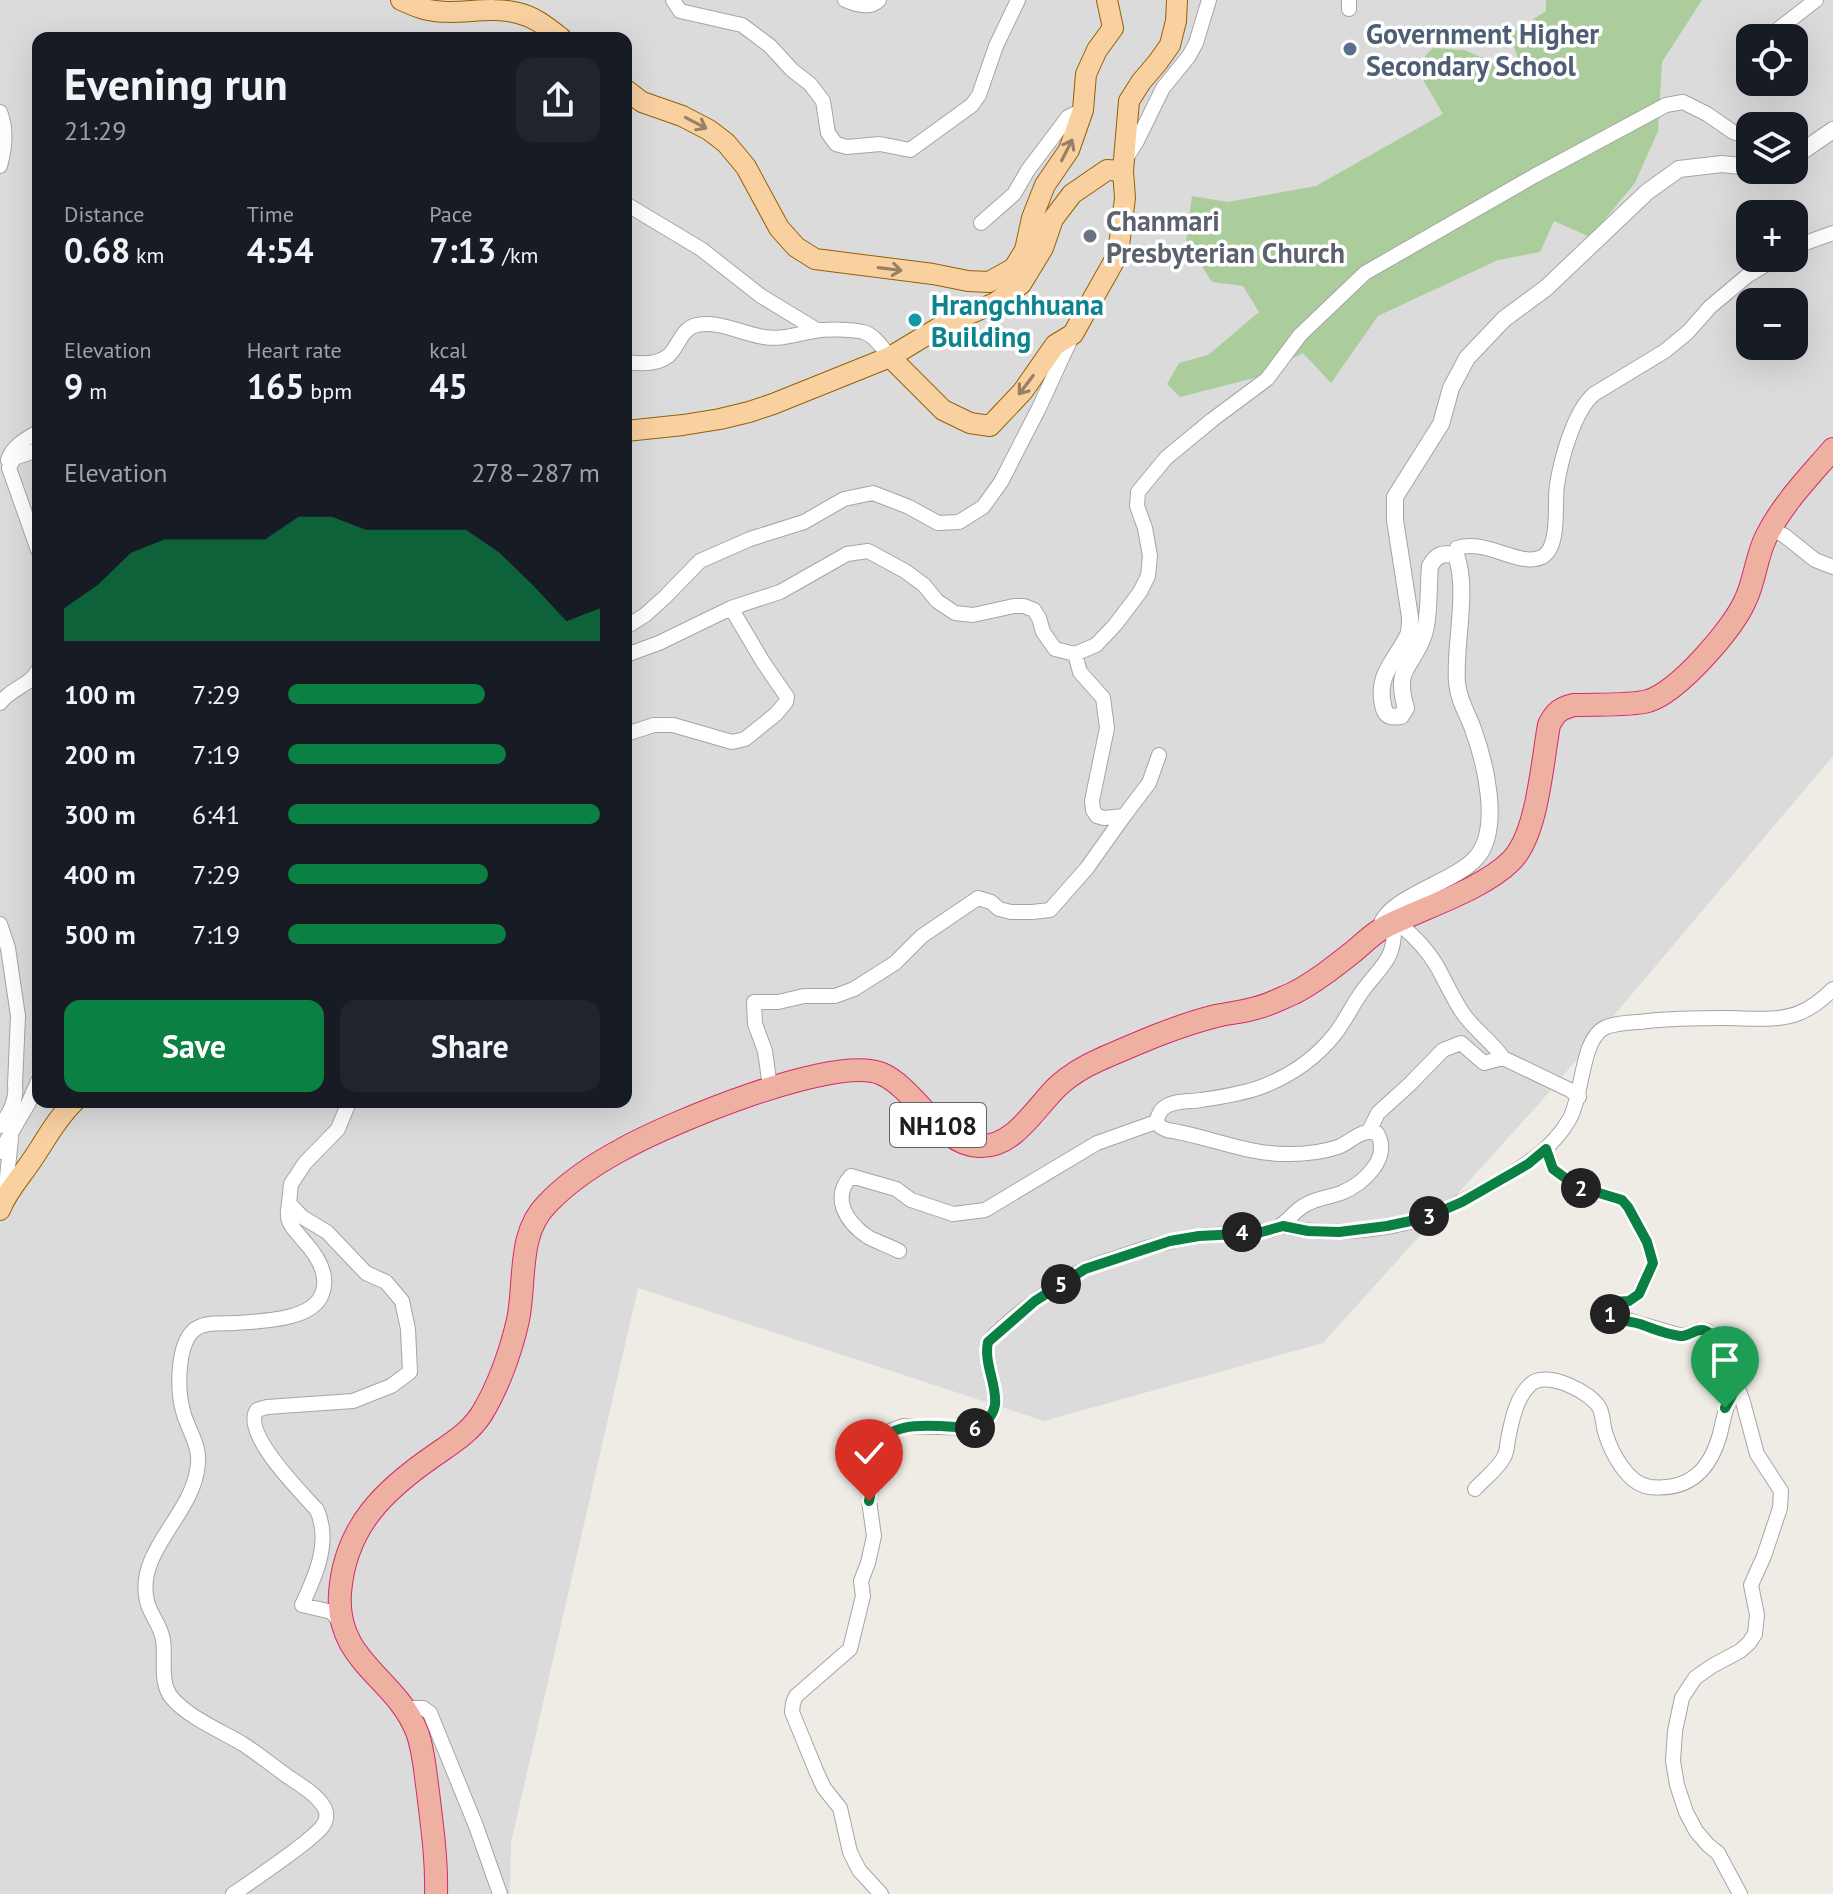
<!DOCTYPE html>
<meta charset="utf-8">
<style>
:root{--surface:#171b24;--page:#20242c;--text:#f1f3f6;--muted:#9ea1a6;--accent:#0b8043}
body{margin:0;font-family:"PT Sans",sans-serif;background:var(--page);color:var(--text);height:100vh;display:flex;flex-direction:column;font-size:30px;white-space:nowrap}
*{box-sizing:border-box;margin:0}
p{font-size:26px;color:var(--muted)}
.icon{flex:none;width:44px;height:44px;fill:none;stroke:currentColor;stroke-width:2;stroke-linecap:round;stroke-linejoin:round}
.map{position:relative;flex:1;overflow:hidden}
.details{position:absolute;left:32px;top:32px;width:600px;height:1076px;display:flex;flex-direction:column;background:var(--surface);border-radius:16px;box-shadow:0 8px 32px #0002}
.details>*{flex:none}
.buttons{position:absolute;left:1736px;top:24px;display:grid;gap:16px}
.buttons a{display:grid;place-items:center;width:72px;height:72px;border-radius:16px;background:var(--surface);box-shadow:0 8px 32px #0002;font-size:40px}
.pin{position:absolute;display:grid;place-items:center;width:68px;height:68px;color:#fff;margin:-82px -34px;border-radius:50% 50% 50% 0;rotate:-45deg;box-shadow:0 0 8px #0007}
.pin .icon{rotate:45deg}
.km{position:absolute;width:40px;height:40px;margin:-20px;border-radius:50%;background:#222;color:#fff;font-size:22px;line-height:40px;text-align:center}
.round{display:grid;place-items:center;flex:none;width:84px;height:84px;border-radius:16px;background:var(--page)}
.overview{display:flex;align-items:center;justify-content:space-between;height:136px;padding:0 32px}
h1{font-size:44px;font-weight:700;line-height:60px}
.stats{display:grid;grid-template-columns:repeat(3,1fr);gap:12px;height:136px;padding:8px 32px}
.stats div{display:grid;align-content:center}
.stats b{font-size:34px;font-weight:700}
.stats small{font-size:22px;font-weight:400}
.stats p{font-size:22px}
.chart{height:224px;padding:16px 32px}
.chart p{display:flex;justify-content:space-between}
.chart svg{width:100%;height:144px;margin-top:8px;fill:var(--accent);opacity:.7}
.cta{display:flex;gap:16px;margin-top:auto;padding:16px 32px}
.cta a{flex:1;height:92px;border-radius:16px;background:var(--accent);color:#fff;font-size:32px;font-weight:700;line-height:92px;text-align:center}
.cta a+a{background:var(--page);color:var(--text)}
ul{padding:0 32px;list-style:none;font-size:26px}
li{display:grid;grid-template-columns:128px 96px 1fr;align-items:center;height:60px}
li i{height:20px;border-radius:10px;background:var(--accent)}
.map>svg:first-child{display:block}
</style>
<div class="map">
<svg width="1833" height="1894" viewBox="0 0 1833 1894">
<rect width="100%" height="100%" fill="#efebe5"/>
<path fill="#dcdbdb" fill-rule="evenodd" d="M0,0h1833v756l-288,341 -222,246 -279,78 -406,-133 -127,555 -1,51h-510zM38,38h588v1064h-588zM1750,38h44v44h-44zM1750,126h44v44h-44zM1750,214h44v44h-44zM1750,302h44v44h-44z"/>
<path fill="#aacd9b" d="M1546,0h156l-40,62 -4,69 -23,52 -45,54 -36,-16 -14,31 -42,8 -120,56 -47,67 -28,-30 -49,25 -74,19 -13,-13 12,-21 29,-8 51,-43 -16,-26 -31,-4 -26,-40 6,-46 36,6 88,-16 127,-72 -28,-48 18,-18 31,2 41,17 15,-1 -10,-32 36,-23z"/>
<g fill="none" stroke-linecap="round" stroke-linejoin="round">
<defs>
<path id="minor" d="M673,0l7,11 62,14 28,21 22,24 18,14 13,17 5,32 8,11 11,3 33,-3 30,6 62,-45 7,-10 17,-49 22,-46
M845,0c11,5 25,9 34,0
M1349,0v9
M1776,31l40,-31
M0,112c7,17 5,36 0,54
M1127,157l10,-16 26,-53 26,-32 7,-13 13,-43
M626,204l75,45 60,47 56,34
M981,223l33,-29 14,-24 40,-53 15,-7
M1794,247l39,-14
M626,362c13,2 31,3 42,-6 11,-9 13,-28 29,-31 21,-5 46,9 67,12 17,3 33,-3 50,-6 12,-2 37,-2 49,1 11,2 20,17 27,25
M38,450l-24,8 -5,10 29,82
M8,460c4,-14 18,-21 30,-28
M1771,528l14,8 30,24 18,7
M1456,555l1,-7c30,-10 62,20 85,9 19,-10 12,-55 15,-72 4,-26 17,-74 37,-91l71,-43 23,-19 22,-25 37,-31 30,-18
M626,627l19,-12 20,-18 35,-36 50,-22 54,-17 40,-23 29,-6 36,14 29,16 21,-1 24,-15 18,-25 38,-74 34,-74
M626,655l33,-12 72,-35 49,-16 67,-38 21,-3 37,20 19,14 13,16 18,12 18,2 41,-9h10l10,4 5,8 4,14 12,17 20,5 21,-9 19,-20 25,-33 8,-16 2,-20 -5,-28 -8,-22 1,-14 28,-34 46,-38 55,-41 33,-44 65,-62 169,-97 132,-71 17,-3 24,12 26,18 17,6
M0,703c11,-15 30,-17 38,-33
M626,734l28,-9h19l59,17 13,-3 31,-25 10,-12 1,-5 -24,-35 -32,-54
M1124,816l25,-33 10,-28
M1397,922c16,13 31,28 41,46 8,15 15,30 24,44 12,18 30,29 41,46
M0,924l8,24 10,68 -3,69c2,16 -6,29 -15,41
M770,1087l-5,-36 -10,-27 -1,-22h24l26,-6h31l19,-7 41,-26 27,-27 56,-38 13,4 8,7 12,3h21l18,-2 37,-42 37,-52 -20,2 -7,-2 -4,-6 -1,-9 15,-73 -4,-30 -23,-26 -5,-18
M1369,1131l9,-18 32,-29 33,-34 18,-7 23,20 19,-5 67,32 9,7
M1546,1149l7,20 23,17 46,14 6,7 19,35 6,21 -14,31 -10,7 -16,1 -4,5 1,7 6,5 11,1 55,16 17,-6 8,1 7,6 14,24 15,41 14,52 24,37 -1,17 -16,48 -13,29 6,30 -2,19 -6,9 -9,8 -28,15 -17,12 -13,20 -7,33 -2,30 4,24 9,27 10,19 12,14 10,8 22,41
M0,1152l28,-48 10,-23
M5,1197l6,-59
M1283,1226c41,11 103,5 143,-9 25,-9 48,-22 71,-35 29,-17 55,-33 72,-62 15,-26 11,-81 37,-93 14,-5 27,-4 42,-6 26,-3 52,-3 78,-3 23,0 51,4 73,-5 13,-5 24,-14 34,-24
M899,1251c-10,-5 -22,-9 -31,-14 -22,-15 -37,-39 -17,-61l45,13 15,11 42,14 32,-4 112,-67 59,-21
M1475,1489c9,-10 23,-20 29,-32 3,-5 3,-12 4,-18 4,-19 8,-42 23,-55 15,-14 61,8 69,25 3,7 3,16 5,23 6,20 22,52 45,55 40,4 60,-17 70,-53 4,-17 6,-31 16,-46
M342,1626l-10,-14 -30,-7c14,-30 29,-63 15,-95 -16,-18 -76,-77 -60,-100l10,-3 86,-6 38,-15 19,-14 -2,-43 -6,-28 -16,-19 -20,-9 -39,-41 -25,-15 -13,-14 2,-19 14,-21 33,-34 11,-27
M403,1708h20l7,5 46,113 24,68
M233,1894c25,-17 50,-34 74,-53 5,-5 13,-10 17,-17 3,-5 3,-12 0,-17 -8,-13 -25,-23 -37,-31 -15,-11 -29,-22 -44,-32 -22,-13 -55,-27 -71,-46 -13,-15 -6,-40 -9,-58 -2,-15 -13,-25 -16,-39 -12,-51 48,-87 51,-138 2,-18 -11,-35 -15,-52 -6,-21 -6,-66 11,-81 11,-9 28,-6 41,-7 25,-2 77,-2 87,-29 8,-20 -6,-40 -19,-54 -6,-8 -15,-15 -15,-25 -1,-4 1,-8 1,-12
M881,1894l-22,-24 -9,-18 -10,-44 -16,-20 -7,-15 -25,-61 1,-9 3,-7 54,-47 13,-53 -2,-15 7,-18 6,-27 -5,-35 10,-49 5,-12 6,-9 13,-5 72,2c41,-19 6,-55 13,-86 22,-24 67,-58 97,-73 10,-5 23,-8 34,-12 27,-9 54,-18 82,-21 24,-3 50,-1 73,-7 14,-5 18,-18 33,-25 10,-6 23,-7 34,-11 22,-9 51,-35 36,-60 -17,-5 -25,9 -39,14 -15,5 -34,7 -49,7 -41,1 -81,-18 -122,-24l-6,-3 -5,-5c2,-6 4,-12 9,-15 10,-7 25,-5 36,-7 20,-3 41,-6 60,-13 29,-11 55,-29 74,-53 10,-13 17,-28 26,-41 19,-27 35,-32 33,-70"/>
<path id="tertiary" d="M1794,157l39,-27
M1380,929c5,-31 74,-46 96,-71 26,-29 9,-96 -3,-129 -6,-17 -14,-27 -16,-46 -3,-38 12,-92 -1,-128 -14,-2 -19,-1 -26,11 -2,20 0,53 -7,71 -12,32 -29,31 -17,71l-5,8c-11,2 -16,0 -18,-11 -7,-31 13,-44 25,-70 2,-5 2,-12 2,-18l-15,-97v-23l46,-73 10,-36 16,-30 37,-39 42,-31 101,-96 32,-23 43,-5 28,3"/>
<path id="primary" d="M401,0c7,3 15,7 23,9 31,8 63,-4 94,4 17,4 29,14 43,25
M626,90l16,12 40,14 27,14 17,13 20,24 33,61 17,19 19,12 118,15 35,7 21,1 25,-14 11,-18 7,-32 13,-33 24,-35 14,-40 3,-36 11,-24 16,-22 -6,-28
M890,357l53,53 27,13 20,3 33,-35 32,-46 18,-11 45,-80 7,-56 -2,-27
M626,431l57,-6 37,-6 29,-7 24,-8 117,-47 55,-33 50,-21 26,-19 22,-36 10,-29 19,-25 35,-24 16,1 6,-70 12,-19 17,-20 12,-17 6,-24 1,-21
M0,1210c7,-19 21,-33 32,-50 13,-19 25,-42 42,-58"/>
<path id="trunk" d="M436,1894c1,-34 -4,-68 -8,-102 -3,-20 -4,-41 -11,-60 -21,-55 -82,-70 -77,-139 5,-66 44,-103 95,-138 17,-12 34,-22 46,-40 17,-27 30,-64 37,-95 8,-39 -1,-86 29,-116 21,-22 48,-40 74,-54 46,-26 215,-97 261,-76 34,15 58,71 97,72 35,2 56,-38 79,-60 13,-12 27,-20 43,-27 37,-16 75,-33 115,-43 13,-3 27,-4 40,-8 13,-3 26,-10 38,-15 21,-11 40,-26 59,-41 10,-8 20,-19 32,-25 37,-19 97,-37 126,-66 27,-27 31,-99 38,-136 6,-13 12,-17 25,-20 21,-1 55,1 74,-4 30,-9 84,-71 97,-100 10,-20 11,-44 21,-64 17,-34 43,-60 67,-88"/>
</defs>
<use href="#minor" stroke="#a5a5a5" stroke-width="16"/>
<use href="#tertiary" stroke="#a5a5a5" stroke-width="18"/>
<use href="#primary" stroke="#946105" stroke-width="22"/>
<use href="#trunk" stroke="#d52a68" stroke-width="24"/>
<use href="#minor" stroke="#fff" stroke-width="14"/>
<use href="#tertiary" stroke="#fff" stroke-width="16"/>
<use href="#primary" stroke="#f9d0a0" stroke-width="20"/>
<use href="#trunk" stroke="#eeb0a0" stroke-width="22"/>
</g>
<defs><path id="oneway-shaft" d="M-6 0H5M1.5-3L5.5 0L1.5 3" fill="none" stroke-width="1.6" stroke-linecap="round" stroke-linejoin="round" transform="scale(2)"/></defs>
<g stroke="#968066">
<use href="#oneway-shaft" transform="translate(696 123) rotate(28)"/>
<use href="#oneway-shaft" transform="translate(1067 150) rotate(-63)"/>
<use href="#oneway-shaft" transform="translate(890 269) rotate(7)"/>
<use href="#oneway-shaft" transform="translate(1026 385) rotate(127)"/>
</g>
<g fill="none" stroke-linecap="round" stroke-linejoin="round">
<defs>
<path id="route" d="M869,1501c4,-19 5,-44 15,-61 13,-22 67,-12 91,-12 41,-19 6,-55 13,-86l47,-41 50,-32 85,-28 29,-5 59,-3 25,-7 25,5 31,1 48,-6 38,-8 37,-16 66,-38 18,-15 7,20 23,17 46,14 6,7 19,35 6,21 -14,31 -10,7 -16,1 -4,5 1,7c7,7 19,7 30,10 12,4 30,12 43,12 7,-1 12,-6 18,-6 19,0 30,44 35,58l-11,20"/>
</defs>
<use href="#route" stroke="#fff" stroke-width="16"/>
<use href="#route" stroke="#0b8043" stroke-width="10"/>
</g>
<circle fill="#5c6f8a" stroke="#fff" stroke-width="3" cx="1350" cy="49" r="8"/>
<circle fill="#6b7280" stroke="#fff" stroke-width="3" cx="1090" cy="236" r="8"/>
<circle fill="#0f9aa8" stroke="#fff" stroke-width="3" cx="915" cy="320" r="8"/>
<g text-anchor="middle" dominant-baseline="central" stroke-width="7" stroke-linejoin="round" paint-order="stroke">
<rect fill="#fff" stroke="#626262" stroke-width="2" x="890" y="1103" width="96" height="44" rx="6"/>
<g font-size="26" font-weight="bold" fill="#1e1e1e">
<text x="938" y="1125">NH108</text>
</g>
<g font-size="28" font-weight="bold" fill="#4e5e75" stroke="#fff" text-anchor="start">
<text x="1366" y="33">Government Higher<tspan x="1366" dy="32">Secondary School</tspan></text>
</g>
<g font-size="28" font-weight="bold" fill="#5b616d" stroke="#fff" text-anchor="start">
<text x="1106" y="220">Chanmari<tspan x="1106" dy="32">Presbyterian Church</tspan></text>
</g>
<g font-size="28" font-weight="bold" fill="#0d838f" stroke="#fff" text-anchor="start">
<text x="931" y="304">Hrangchhuana<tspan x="931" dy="32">Building</tspan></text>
</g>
</g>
</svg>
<div class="buttons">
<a><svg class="icon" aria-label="locate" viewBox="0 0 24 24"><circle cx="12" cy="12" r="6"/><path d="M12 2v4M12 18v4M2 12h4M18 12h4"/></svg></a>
<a><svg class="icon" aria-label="layers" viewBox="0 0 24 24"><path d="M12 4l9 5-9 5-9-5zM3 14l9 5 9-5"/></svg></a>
<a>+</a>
<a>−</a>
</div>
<div class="pin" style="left:1725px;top:1408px;background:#1e9e55"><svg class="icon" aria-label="arrive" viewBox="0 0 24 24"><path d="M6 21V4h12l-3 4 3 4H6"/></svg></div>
<div class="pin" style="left:869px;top:1501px;background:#d93025"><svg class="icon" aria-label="check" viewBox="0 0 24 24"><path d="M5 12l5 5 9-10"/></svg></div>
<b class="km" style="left:1610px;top:1314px">1</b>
<b class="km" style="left:1581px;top:1188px">2</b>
<b class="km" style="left:1429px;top:1216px">3</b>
<b class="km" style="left:1242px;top:1232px">4</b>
<b class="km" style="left:1061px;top:1284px">5</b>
<b class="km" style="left:975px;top:1428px">6</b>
<section class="details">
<div class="overview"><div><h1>Evening run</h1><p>21:29</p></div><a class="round"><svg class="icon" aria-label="share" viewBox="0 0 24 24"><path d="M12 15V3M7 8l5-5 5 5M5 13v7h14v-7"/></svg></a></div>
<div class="stats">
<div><p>Distance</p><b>0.68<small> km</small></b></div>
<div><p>Time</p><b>4:54</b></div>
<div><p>Pace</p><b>7:13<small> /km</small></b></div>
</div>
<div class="stats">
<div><p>Elevation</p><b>9<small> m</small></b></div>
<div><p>Heart rate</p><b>165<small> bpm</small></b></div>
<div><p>kcal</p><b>45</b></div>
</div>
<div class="chart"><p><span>Elevation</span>278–287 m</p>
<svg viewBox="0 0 160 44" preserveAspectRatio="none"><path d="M0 44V34L10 27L20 17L30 13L40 13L50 13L60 13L70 6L80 6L90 10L100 10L110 10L120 10L130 17L140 27L150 38L160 34V44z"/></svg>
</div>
<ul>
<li><b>100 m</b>7:29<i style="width:63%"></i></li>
<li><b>200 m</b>7:19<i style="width:70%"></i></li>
<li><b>300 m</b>6:41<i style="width:100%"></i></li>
<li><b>400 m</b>7:29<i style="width:64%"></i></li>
<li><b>500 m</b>7:19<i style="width:70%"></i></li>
</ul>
<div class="cta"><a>Save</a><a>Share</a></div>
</section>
</div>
